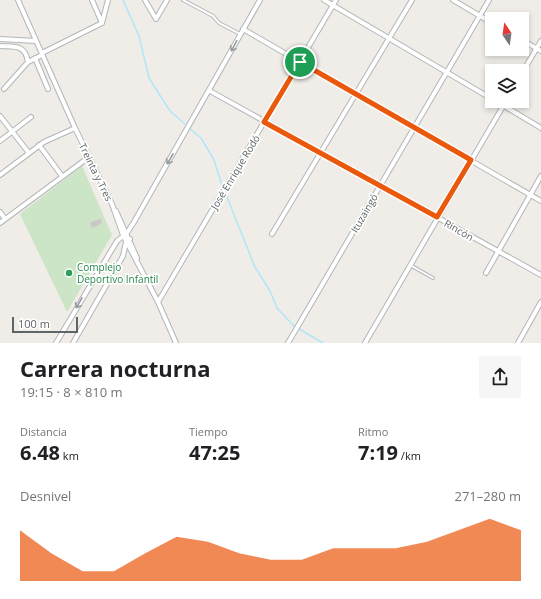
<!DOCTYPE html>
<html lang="es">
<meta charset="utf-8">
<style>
:root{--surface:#fff;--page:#f6f6f6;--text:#202124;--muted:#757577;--accent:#ea580c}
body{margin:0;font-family:"Open Sans",sans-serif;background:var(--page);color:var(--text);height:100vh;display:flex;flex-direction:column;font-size:15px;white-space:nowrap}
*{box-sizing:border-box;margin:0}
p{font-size:13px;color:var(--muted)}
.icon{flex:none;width:22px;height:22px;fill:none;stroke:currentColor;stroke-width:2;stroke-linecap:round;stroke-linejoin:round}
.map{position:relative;height:343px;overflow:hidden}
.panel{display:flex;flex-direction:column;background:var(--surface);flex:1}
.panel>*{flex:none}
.needle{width:26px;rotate:347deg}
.buttons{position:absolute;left:485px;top:12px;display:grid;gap:8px}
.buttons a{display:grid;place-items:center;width:44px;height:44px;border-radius:0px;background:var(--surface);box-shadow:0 2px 6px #0003;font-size:20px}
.scale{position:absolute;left:12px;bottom:10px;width:66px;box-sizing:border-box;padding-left:4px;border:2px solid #5f6466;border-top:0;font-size:11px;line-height:14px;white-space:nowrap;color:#5f6466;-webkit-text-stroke:3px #fff;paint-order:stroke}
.pin{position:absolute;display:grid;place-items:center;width:34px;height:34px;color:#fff;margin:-17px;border:2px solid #fff;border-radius:50%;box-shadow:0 1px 4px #0007}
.round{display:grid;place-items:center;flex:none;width:42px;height:42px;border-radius:0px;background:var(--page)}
.overview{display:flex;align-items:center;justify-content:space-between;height:68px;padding:0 20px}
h1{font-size:22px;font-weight:700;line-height:30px}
.figures{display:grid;grid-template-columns:repeat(3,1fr);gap:6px;height:68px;padding:4px 20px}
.figures div{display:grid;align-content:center}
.figures b{font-size:20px;font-weight:700}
.figures small{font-size:11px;font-weight:400}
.figures p{font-size:11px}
.chart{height:112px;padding:8px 20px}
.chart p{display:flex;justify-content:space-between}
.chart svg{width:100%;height:72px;margin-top:4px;fill:var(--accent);opacity:.7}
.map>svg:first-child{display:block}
</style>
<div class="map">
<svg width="541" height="343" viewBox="0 0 541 343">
<rect width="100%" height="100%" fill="#f0ece8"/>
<path fill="#cce5c6" d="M82,166l30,69 -45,77 -47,-98z"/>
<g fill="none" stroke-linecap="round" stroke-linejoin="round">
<path stroke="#afe7f9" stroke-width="1.5" d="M123,0l16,36 10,42 21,33 15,13
M190,129l11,9 13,22 8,25
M225,192l30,75 15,24 7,17 17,18 29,17"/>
</g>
<path fill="#cbc7c4" stroke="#d4cdc6" d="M100,219l2,4 -10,5 -2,-5z"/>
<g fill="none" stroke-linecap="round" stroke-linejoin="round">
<defs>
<path id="lane" d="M183,0l30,16 6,7 21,11
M410,265l23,13"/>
<path id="street" d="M18,0l57,128 37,76 11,31 35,67 18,41
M92,0l10,23
M145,0l11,19 11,-19
M324,0l168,99
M453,0l39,23
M102,23l6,-23
M243,29l298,172
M0,39l36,2
M522,40l19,11
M0,46c15,1 25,-2 28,16
M42,53l60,-30
M35,58l13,31
M522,73l19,-32
M4,89l24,-27 14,-7
M210,91l331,184
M496,101l45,27
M0,116l29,37
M0,141l31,-24
M39,145l23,31
M0,175l44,-33 31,-14
M116,211l21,47
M0,212l5,7
M0,223l89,-66
M272,234l140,-234
M486,273l55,-97
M158,302l178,-302
M56,343l61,-102 10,-8 7,-11 126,-222
M73,343l50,-87 3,-14 4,-3
M288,343l201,-343
M365,343l141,-242
M518,343l23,-41"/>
</defs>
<use href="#lane" stroke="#b2b6b8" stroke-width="4"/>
<use href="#street" stroke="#b2b6b8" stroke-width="6"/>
<use href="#lane" stroke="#fff" stroke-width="2"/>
<use href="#street" stroke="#fff" stroke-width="4"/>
</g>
<defs><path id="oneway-shaft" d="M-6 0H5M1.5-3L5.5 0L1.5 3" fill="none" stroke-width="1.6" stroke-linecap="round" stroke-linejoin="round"/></defs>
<g stroke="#979a9c">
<use href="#oneway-shaft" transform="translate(234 46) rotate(118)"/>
<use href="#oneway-shaft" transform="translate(170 159) rotate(120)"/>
<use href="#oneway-shaft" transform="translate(79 303) rotate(120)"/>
</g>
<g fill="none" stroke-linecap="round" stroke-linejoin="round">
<defs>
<path id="route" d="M300,62l171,98 -34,57 -173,-95z"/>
</defs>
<use href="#route" stroke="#fff" stroke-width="8"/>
<use href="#route" stroke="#ea580c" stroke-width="5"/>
</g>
<circle fill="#2e9e5b" stroke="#fff" stroke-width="1.5" cx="69" cy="273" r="4"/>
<g text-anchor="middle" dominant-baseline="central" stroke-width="3.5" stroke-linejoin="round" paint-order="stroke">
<g font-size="10" fill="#5f6466" stroke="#fff">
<text transform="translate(96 172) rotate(64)">Treinta y Tres</text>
<text transform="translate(235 172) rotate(-59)">José Enrique Rodó</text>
<text transform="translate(364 213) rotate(-60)">Ituzaingó</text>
<text transform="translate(459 230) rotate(30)">Rincón</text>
</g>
<g font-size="10" fill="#27864d" stroke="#fff" text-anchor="start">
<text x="77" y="267">Complejo<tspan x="77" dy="12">Deportivo Infantil</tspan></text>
</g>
</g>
</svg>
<div class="buttons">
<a><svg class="needle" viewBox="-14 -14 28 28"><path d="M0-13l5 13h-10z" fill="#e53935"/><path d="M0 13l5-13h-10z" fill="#757577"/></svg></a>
<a><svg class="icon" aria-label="layers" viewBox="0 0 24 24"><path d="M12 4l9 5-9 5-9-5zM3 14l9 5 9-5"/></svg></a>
</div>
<div class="scale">100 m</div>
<div class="pin" style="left:300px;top:62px;background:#1e9e55"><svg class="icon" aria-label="arrive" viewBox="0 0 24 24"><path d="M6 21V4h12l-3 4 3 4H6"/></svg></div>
</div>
<section class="panel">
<div class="overview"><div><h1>Carrera nocturna</h1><p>19:15 · 8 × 810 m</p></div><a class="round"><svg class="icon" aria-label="share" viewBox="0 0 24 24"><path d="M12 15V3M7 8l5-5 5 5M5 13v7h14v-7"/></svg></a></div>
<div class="figures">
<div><p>Distancia</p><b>6.48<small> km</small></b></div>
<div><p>Tiempo</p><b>47:25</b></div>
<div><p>Ritmo</p><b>7:19<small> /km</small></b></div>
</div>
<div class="chart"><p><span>Desnivel</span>271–280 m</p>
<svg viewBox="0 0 160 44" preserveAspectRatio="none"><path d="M0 44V13L10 27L20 38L30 38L40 27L50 17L60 20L70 27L80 31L90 31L100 24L110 24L120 24L130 20L140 13L150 6L160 13V44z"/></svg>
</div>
</section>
